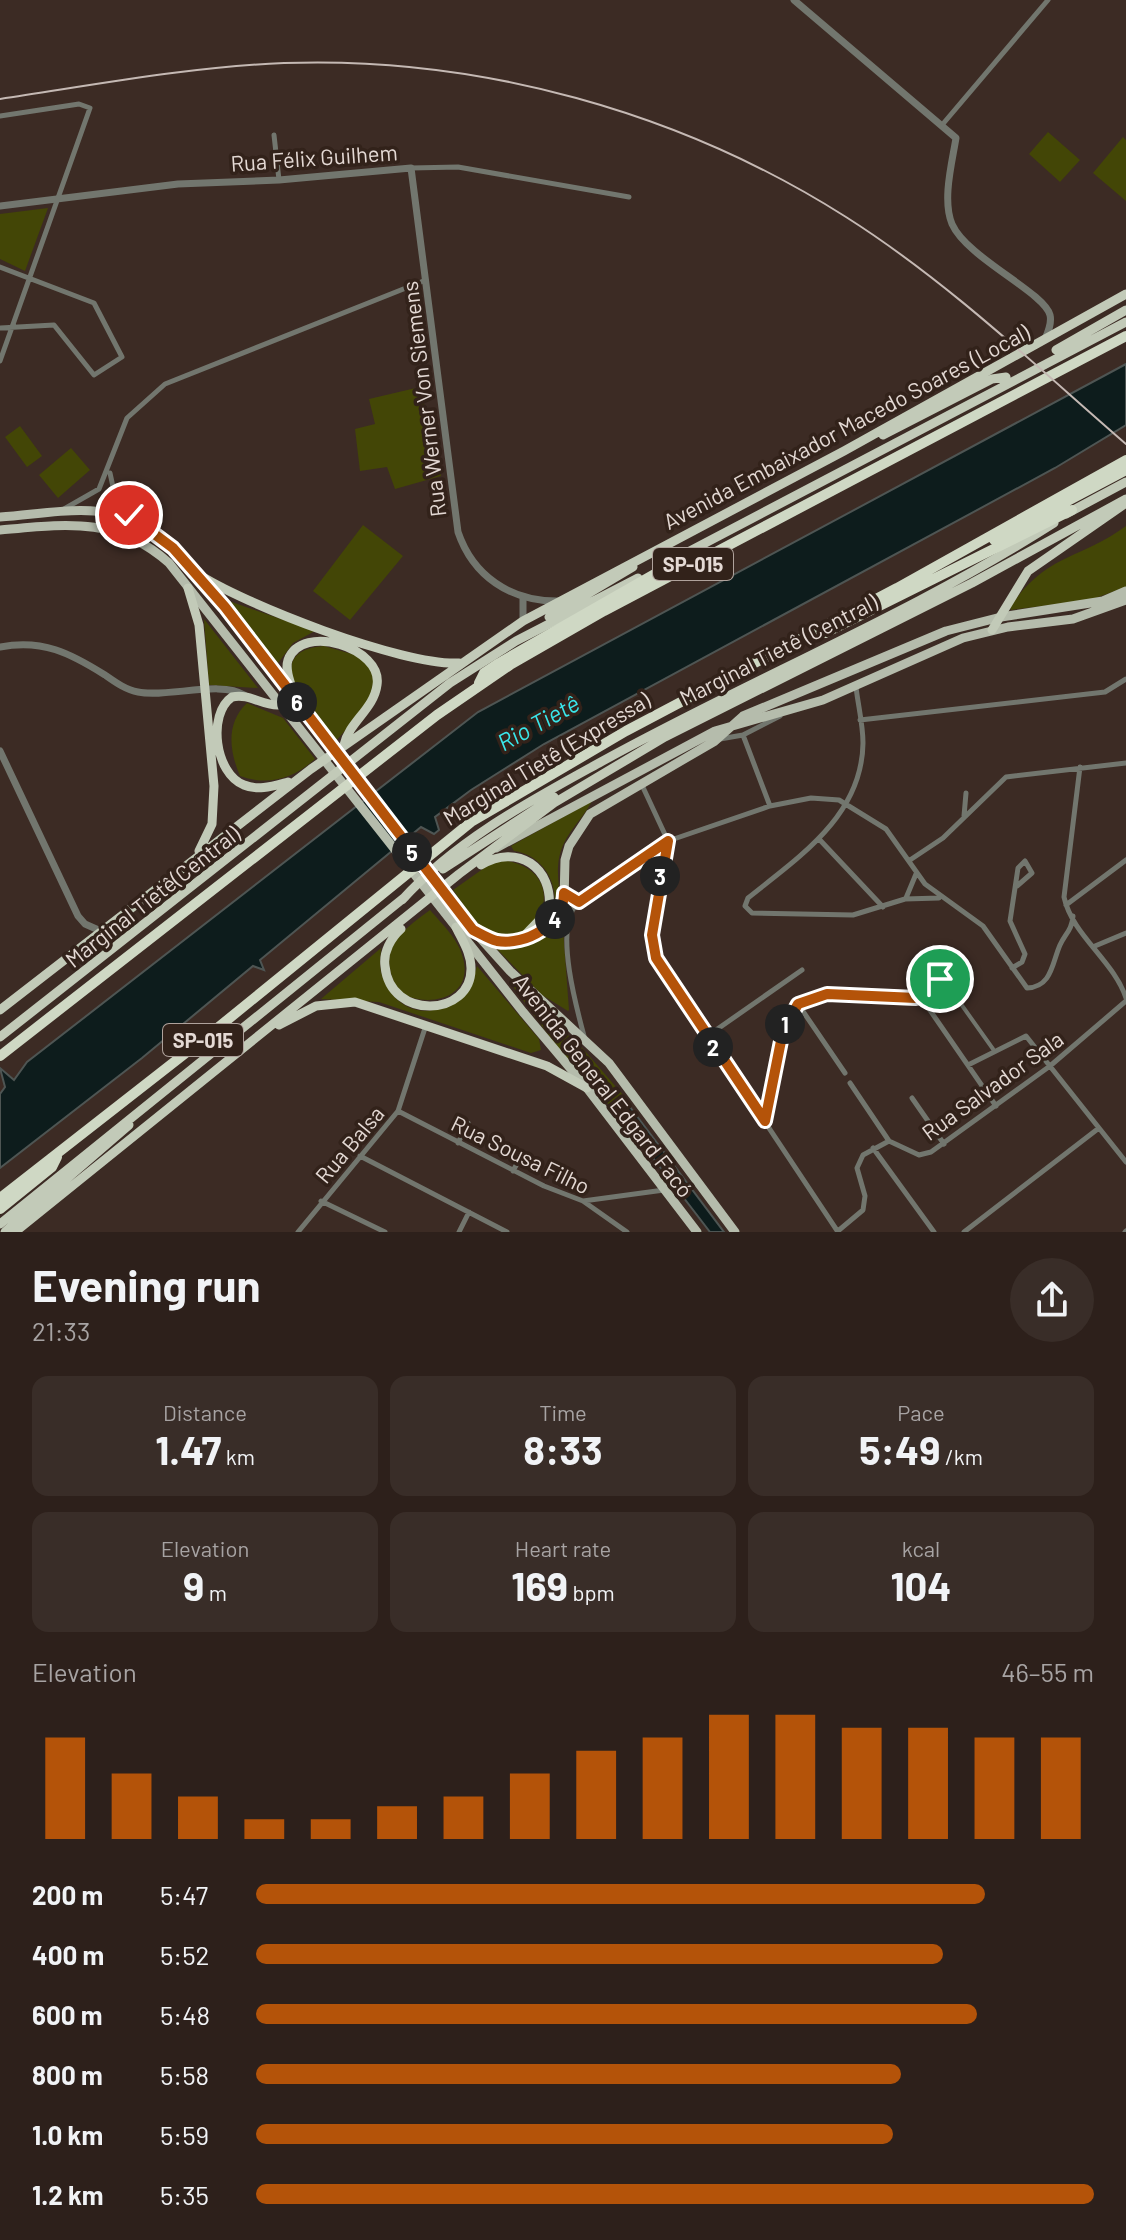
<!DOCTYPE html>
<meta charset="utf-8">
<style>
:root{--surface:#2d201b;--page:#392d28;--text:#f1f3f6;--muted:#a7a3a3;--accent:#b45309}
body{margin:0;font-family:Barlow,sans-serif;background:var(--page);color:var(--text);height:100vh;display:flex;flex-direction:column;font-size:30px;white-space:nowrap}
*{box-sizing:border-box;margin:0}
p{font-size:26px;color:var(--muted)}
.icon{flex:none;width:44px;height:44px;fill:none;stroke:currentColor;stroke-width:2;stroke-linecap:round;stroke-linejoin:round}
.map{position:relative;height:1232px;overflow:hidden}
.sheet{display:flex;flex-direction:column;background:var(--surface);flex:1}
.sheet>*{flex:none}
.pin{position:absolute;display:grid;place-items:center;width:68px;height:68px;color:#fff;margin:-34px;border:4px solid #fff;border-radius:50%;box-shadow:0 2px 8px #0007}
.km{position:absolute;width:40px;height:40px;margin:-20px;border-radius:50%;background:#222;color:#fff;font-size:22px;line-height:40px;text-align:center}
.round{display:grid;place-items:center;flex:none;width:84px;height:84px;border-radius:42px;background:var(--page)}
.summary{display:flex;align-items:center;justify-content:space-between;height:136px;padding:0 32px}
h1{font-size:44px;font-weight:700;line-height:60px}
.figures{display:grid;grid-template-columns:repeat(3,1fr);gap:12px;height:136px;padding:8px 32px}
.figures div{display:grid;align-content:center;border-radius:16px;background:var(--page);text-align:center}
.figures b{font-size:40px;font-weight:700}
.figures small{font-size:22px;font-weight:400}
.figures p{font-size:22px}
.chart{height:224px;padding:16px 32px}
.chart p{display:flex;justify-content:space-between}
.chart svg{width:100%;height:144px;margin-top:8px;stroke:var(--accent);stroke-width:6}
ul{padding:0 32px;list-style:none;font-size:26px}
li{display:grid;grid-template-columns:128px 96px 1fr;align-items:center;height:60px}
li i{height:20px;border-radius:10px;background:var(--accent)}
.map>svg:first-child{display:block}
</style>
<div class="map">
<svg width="1126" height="1232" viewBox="0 0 1126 1232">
<rect width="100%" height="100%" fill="#3c2b24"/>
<path fill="#434606" d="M1048,132l32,28 -20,22 -31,-28z
M1123,137l3,3v61l-33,-28z
M48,208l-23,63 -25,-12v-45z
M420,387l21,89 -46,13 -8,-22 -27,4 -5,-42 20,-5 -6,-25z
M20,426l22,30 -15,11 -22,-30z
M71,448l19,22 -32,28 -19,-23z
M363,525l40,31 -53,64 -37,-29z
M1126,526v61l-36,13 -79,10 -1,-3c37,-54 70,-47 116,-81z
M229,601l86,30 -22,12 -17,23z
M204,619l54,69 -49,-3z
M324,646l38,11 13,19 -7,29 -34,38c-20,-29 -79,-91 -10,-97z
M247,703l36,15 32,41c-22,20 -47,27 -75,17 -11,-26 -14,-53 7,-73z
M592,801c-12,23 -32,35 -34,66 -1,15 5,30 -4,44 5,-28 -11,-56 -40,-60l-3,-5z
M503,860c72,11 36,91 -9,76 -18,-7 -30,-32 -41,-46l34,-24z
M430,910c12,14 29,30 33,48 11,41 -36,51 -64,34 -23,-41 -2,-58 31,-82z
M562,916l7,94 -1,1 -26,-16 -47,-48 24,-2z
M381,948c0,6 -2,15 0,24 18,58 81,47 96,-6l62,73 2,11 -10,3 -152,-51 -58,-3z
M509,981l75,69 39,45 -14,10 -50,-56z"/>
<path fill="#0d1c1c" stroke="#4e5553" stroke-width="2" d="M1126,364v61l-71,43 -511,276 -73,46 -36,27 4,13 -5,4 -13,-7 -161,133 4,10 -11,-4 -111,92 -142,110v-74l5,-7 -5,-19 14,12 13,-18 451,-350z
M624,1099l100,133h-14l-96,-125z"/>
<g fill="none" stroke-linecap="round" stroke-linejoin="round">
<path stroke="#72766e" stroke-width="4" d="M916,998l3,-24 21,5 11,11 42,59"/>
<path stroke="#72766e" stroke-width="5" d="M0,116l79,-12 11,4 -90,253
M942,125l106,-125
M274,135l5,45
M411,168l47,-1 171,30
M0,267l94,36 28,54 -28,18 -40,-50 -54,3
M110,473l5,23 16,20
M64,509l35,-20 28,-71 38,-34 261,-104
M856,687c2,18 7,37 7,56 -1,73 -64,114 -115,155l-3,8 7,7 101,2 52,-16 34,-1
M860,720l245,-28 21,-13
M743,735l27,71
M720,739l23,-4 37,-19
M1080,767l-16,130c8,38 50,64 62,101
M641,783l27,58 -16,94 4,23 182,274
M964,816l2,-23
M819,839l64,68
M910,860l33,-22 63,-61 120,-14
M906,898l10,-24
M1066,905l60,-45
M1095,946l31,-13
M1012,968l10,-6 3,-8 -15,-33 8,-53 7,-7 7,12 -15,13
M798,1004l47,69
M584,1036c-8,-30 -27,-100 -11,-127l95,-68 102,-35 41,-8 28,2 47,29 39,55 58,42 44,62c25,-1 25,-25 33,-43 5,-11 12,-15 13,-29
M706,1037l96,-67
M968,1065l58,-29 100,126
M850,1083l39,58
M912,1098l32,46
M398,1111l146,75 39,15 44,31
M765,1121c22,-131 17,-131 151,-123l9,5 71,103
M458,1143l10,-20
M873,1148l61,84
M360,1156l147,76
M513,1171l8,-15
M321,1201l64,31
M583,1201l81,-11
M838,1231l25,-21 2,-14 -8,-28 6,-13 26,-14 30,14 12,-3 119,-86 76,-65
M298,1232l100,-121 28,-86
M459,1232l10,-20
M964,1232l135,-104
M1125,1232l1,-1"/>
<path stroke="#72766e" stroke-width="7" d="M794,0l162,138c-4,25 -14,62 -4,86 15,34 92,68 98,91 2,8 -2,17 -5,24
M0,206l178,-22 101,-4 132,-12 47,364c15,44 52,69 99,69
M523,597v24
M0,647c43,-8 70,6 105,28 10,7 21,15 33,17 28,6 84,-12 106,3
M0,751l78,165 7,8 18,8"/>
<path stroke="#b5bcac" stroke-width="9" d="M0,517c40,-2 88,-14 127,1 72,28 146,153 193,215 50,67 102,131 153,197l37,41 99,92 126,169
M0,530c65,-6 117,-14 169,33l354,449 64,76 110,144
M496,848l219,-117 108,-31 140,-62 45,-11 65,-8 53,-19
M564,893l15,9
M480,933l14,7h18l22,-6 20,-14 10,-19 1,-41 4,-14 21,-32 125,-73 28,-25 203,-85 55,-14 102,-16 23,-10"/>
<path stroke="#c2cab8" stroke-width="9" d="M1056,350l70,-40
M883,435l109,-56 14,-2
M1066,514l60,-32
M669,562l457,-240
M195,572c47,32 208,94 264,91
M188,588l11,37 15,161 -2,38 -13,27
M549,617l84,-50
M992,630l36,-59 98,-68
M293,696c0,-12 -9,-23 -5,-36 14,-38 95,-12 89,25 -3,24 -28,37 -33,60
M279,705c-17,1 -29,-12 -47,-8 -25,17 -17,77 12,88 14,6 29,1 44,-3
M481,865c36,-22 73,2 68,45l-26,27
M443,869l111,-72
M402,900c54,-60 128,-99 197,-137 150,-83 311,-148 455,-240
M401,929c-10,9 -18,23 -16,37 5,55 87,51 86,2 0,-15 -9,-28 -15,-41
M0,1010l311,-241 212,-148 321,-170 282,-157
M279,1025l37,-19 39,-4 192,64 40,22
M0,1037l450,-354 66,-42 122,-63
M0,1224l405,-327
M5,1232l124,-107
M15,1232l444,-358 95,-71 111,-66 307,-154 154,-84"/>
<path stroke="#cfd8c4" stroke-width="10" d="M994,540l132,-70
M825,633l247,-123
M479,683l5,-10 15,-10 166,-95 10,-9
M0,1056l437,-341 73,-50 94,-54 522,-275
M0,1198l210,-164 261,-212 155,-91 271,-143 229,-128
M0,1209l52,-42 5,-10"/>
<path stroke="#c5b9b4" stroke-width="2" d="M0,99c94,-14 189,-32 284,-36 195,-7 397,49 562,154 101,64 190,149 280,227"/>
</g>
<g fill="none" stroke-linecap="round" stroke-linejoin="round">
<defs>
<path id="route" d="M129,515l44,33 52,59 248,323c8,4 16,9 24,11 29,5 67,-17 67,-48l15,9 89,-61 -16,94 4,23 109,163 18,-90 15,-27 29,-10 89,4 3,-24 21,5"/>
</defs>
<use href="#route" stroke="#fff" stroke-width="16"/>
<use href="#route" stroke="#b45309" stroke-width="10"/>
</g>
<g text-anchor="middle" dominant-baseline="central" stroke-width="7" stroke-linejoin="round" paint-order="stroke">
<g fill="#32221a" stroke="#afa29c" stroke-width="2">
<rect x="653" y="548" width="80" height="32" rx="6"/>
<rect x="163" y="1024" width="80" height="32" rx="6"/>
</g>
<g font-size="20" font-weight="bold" fill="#e4d9d4">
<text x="693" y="564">SP-015</text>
<text x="203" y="1040">SP-015</text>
</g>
<g font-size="22" fill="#e4d9d4" stroke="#32221a">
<text transform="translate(314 157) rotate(-4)">Rua Félix Guilhem</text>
<text transform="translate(423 399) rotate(-97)">Rua Werner Von Siemens</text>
<text transform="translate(846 426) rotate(-28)">Avenida Embaixador Macedo Soares (Local)</text>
<text transform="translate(778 649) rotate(-27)">Marginal Tietê (Central)</text>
<text transform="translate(546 758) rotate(-31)">Marginal Tietê (Expressa)</text>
<text transform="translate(152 896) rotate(-38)">Marginal Tietê(Central)</text>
<text transform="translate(604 1085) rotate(52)">Avenida General Edgard Facó</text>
<text transform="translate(992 1085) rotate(-36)">Rua Salvador Sala</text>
<text transform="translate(349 1144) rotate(-50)">Rua Balsa</text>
<text transform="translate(521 1154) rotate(26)">Rua Sousa Filho</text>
</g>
<g font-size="24" font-style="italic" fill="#3ae6ea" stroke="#32221a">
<text transform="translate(538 722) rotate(-29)">Rio Tietê</text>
</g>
</g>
</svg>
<div class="pin" style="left:940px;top:979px;background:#1e9e55"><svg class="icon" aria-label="arrive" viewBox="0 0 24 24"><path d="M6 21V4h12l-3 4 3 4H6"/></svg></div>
<div class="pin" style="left:129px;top:515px;background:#d93025"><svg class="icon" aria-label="check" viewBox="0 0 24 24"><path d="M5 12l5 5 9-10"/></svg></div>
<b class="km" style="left:785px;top:1024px">1</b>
<b class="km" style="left:713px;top:1047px">2</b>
<b class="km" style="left:660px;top:876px">3</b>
<b class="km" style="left:555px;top:919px">4</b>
<b class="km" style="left:412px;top:852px">5</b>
<b class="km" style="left:297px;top:702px">6</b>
</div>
<section class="sheet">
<div class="summary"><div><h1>Evening run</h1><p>21:33</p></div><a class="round"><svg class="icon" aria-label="share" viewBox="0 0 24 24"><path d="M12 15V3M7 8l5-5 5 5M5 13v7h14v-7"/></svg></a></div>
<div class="figures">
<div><p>Distance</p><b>1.47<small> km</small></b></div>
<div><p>Time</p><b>8:33</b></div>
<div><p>Pace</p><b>5:49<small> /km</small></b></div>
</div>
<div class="figures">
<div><p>Elevation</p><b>9<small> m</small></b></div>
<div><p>Heart rate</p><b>169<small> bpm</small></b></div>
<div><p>kcal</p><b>104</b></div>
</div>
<div class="chart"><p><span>Elevation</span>46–55 m</p>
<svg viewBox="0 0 160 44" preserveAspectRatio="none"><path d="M5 44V13M15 44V24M25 44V31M35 44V38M45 44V38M55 44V34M65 44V31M75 44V24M85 44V17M95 44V13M105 44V6M115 44V6M125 44V10M135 44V10M145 44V13M155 44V13"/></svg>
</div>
<ul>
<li><b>200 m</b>5:47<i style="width:87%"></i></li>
<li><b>400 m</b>5:52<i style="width:82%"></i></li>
<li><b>600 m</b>5:48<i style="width:86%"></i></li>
<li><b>800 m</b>5:58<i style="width:77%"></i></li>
<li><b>1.0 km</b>5:59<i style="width:76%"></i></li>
<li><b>1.2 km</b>5:35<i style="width:100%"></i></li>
</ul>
</section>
